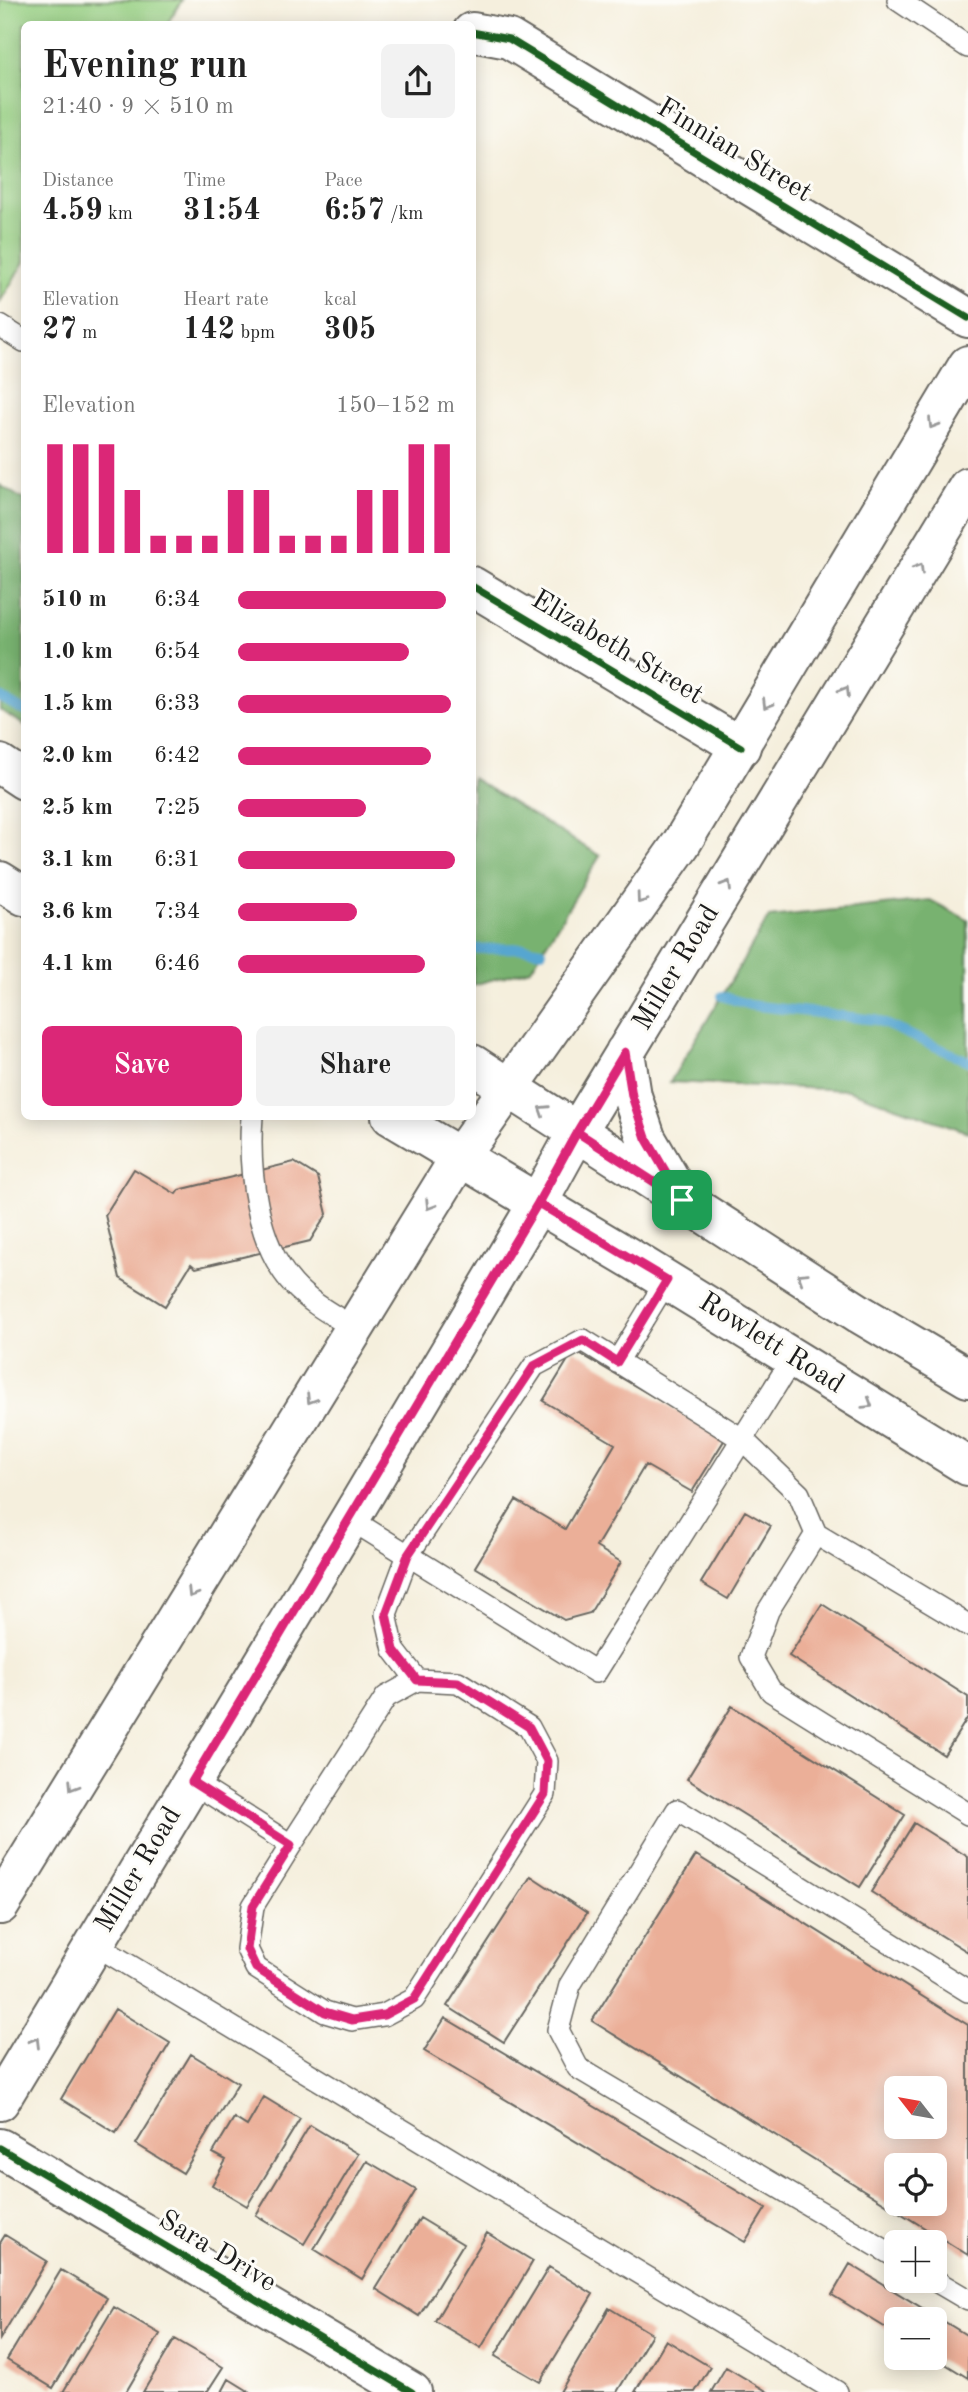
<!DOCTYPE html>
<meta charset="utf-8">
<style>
:root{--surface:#fff;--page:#f2f2f2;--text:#222;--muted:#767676;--accent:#db2777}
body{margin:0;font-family:"Old Standard TT",serif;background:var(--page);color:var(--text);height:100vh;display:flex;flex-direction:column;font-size:26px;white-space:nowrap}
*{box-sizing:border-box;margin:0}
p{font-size:23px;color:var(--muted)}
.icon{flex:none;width:38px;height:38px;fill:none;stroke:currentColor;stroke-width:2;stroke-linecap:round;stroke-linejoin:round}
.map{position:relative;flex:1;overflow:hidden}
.side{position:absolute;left:21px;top:21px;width:455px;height:1099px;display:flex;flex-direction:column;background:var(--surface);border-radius:10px;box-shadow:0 4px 18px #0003}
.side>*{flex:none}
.needle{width:46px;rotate:301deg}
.fabs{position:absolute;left:884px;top:2076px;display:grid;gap:14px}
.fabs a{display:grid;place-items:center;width:63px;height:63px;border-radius:10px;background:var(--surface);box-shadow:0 4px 18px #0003;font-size:35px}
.pin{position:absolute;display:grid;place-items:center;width:60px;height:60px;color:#fff;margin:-30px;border-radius:14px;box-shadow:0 4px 10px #0006}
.round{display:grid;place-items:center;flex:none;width:74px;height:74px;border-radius:10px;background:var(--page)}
.head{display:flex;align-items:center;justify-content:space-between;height:119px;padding:0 21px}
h1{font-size:38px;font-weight:700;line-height:52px}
.metrics{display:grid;grid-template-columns:repeat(3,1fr);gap:10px;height:119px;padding:7px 21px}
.metrics div{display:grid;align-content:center}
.metrics b{font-size:30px;font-weight:700}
.metrics small{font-size:19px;font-weight:400}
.metrics p{font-size:19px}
.chart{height:196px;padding:14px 21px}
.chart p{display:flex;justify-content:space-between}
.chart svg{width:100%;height:126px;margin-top:7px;stroke:var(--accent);stroke-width:6}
.button{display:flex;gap:14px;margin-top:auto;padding:14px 21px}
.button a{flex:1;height:80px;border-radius:10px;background:var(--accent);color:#fff;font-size:28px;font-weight:700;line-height:80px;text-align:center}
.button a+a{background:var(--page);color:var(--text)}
ul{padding:0 21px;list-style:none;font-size:23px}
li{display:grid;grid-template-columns:112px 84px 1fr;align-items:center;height:52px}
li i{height:18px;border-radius:9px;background:var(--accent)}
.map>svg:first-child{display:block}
</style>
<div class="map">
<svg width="968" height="2392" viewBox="0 0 968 2392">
<rect width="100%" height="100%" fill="#fdfcf7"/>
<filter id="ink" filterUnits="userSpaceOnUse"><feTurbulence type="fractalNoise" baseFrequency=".0143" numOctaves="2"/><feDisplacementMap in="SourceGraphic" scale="14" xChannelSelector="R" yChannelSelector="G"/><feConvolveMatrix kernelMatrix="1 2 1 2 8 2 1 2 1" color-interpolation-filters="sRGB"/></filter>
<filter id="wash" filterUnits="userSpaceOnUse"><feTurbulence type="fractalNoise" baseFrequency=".00686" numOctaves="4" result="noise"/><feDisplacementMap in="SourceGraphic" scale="28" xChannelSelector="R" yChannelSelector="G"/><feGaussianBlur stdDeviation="1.57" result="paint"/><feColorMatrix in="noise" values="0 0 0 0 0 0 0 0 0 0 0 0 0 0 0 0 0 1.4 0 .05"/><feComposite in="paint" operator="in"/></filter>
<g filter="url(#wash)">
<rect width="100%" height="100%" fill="#f5efdd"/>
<path fill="#96cf82" stroke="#59764f" stroke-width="2" d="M0,0h182l-15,24h-143v238l-24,40z"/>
<path fill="#78b270" stroke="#4a6746" stroke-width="2" d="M0,485l24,15v225l-24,-15z
M472,778l128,78 -69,113 -58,16z
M930,900l38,20v212l-120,-42 -178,-8 99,-165z"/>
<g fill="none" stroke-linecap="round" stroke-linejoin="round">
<path stroke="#56a6d0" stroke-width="10" d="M0,697l24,14
M472,949l52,-1 18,3
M722,996l28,9 126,15 92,41"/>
</g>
<g id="blocks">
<path fill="#ebaf98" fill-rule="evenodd" d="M294,1162l24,15 9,37 -17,27 -114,27 -5,-4 -26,42 -45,-28 -15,-63 29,-46 42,25 3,-4z
M574,1350l151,89 -33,53 -47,-27 -49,82 25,15 -31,51 -26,7 -89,-53 41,-67 49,29 50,-85 -72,-43z
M745,1511l26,15 -43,73 -27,-16z
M822,1604l146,93v20l-24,38 -155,-99z
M732,1706l173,109 -45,72 -173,-108z
M914,1823l54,34v95l-97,-60z
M696,1855l272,170v230l-376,-234zM896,2088h38v38h-38zM896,2165h38v38h-38z
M531,1876l56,37 -83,129 -57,-36z
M115,2009l55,34 -54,90 -55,-34z
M445,2018l321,190 -21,34 -321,-191z
M191,2054l47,29 -55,90 -47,-29z
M264,2097l36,22 -53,87 -35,-21 14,-25 -13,-7 21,-35 13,8z
M310,2125l48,29 -54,90 -48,-29z
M367,2161l49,29 -54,89 -48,-30z
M420,2218l43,26 -44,72 -43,-27z
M487,2233l46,28 -52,87 -46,-27z
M5,2235l42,26 -47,78v-96z
M850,2264l118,72v42l-34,-21v-38h-38v15l-64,-39z
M549,2267l44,27 -53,88 -45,-26z
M61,2270l46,28 -54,90 -46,-28z
M114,2307l46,27 -34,58h-63z
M609,2308l43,26 -35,58h-57z
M175,2339l48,28 -16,25h-64z
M666,2340l44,27 -15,25h-60z
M726,2367l42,25h-57z
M229,2379l21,13h-28z"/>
</g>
</g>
<g filter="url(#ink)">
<use href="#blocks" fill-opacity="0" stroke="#686660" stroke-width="2"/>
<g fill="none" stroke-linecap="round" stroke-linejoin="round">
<defs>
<path id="lane" d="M898,0l70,47
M0,326l24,15
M252,1116c-4,54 4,127 41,168 17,19 40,31 61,44
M617,1362l50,-82
M350,1519l246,153 197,-314
M816,1534l-48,77 -17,46 20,34 197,123
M417,1680l-23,-30 -8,-36 22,-59 126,-189 49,-26 159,99 57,55 17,40 152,91
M192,1782l99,63 95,-148 31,-17 41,2 71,45 18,34 -2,33 -131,205 -30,16 -32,5 -27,-8 -69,-44 -9,-19 6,-43 38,-61
M94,1944l743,448
M896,2257l-318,-189 -20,-38 12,-45 107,-175 291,181
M934,2280l34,20"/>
<path id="street" d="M472,32l37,7 459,279
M472,586l269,161
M0,2148l412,244"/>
<path id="secondary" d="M0,764l24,16
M0,881l24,15
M625,1052l7,44 14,42 32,55
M472,1064l388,250 108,64
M391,1116l244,145 333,205
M0,1905l460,-748 221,-313 287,-479
M0,2101l350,-582 188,-316 39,-71 391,-645"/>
</defs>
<use href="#lane" stroke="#686660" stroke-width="24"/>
<use href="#street" stroke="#686660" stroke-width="42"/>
<use href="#secondary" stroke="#686660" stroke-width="42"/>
<use href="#lane" stroke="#fff" stroke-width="21"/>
<use href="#street" stroke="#fff" stroke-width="38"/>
<use href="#secondary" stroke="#fff" stroke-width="38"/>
<defs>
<path id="cycleway" d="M472,32l37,7 459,279
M472,586l269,161
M0,2148l412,244"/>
</defs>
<use href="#cycleway" stroke="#fdfcf7" stroke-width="11"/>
<use href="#cycleway" stroke="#1b5e20" stroke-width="7"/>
</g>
<defs><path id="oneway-chevron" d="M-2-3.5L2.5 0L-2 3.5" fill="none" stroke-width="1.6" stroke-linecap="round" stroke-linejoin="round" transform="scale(1.75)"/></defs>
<g stroke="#999">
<use href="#oneway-chevron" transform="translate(933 424) rotate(121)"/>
<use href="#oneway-chevron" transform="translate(919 568) rotate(-59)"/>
<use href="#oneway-chevron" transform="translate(845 691) rotate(-59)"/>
<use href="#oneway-chevron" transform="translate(767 704) rotate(121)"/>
<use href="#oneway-chevron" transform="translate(727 885) rotate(-59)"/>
<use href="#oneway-chevron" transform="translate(641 899) rotate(126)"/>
<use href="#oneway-chevron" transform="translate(543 1110) rotate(-147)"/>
<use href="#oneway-chevron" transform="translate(430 1205) rotate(122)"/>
<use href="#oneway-chevron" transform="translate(802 1277) rotate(-148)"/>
<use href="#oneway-chevron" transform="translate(311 1399) rotate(122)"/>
<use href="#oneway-chevron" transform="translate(868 1404) rotate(32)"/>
<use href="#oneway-chevron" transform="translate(192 1593) rotate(122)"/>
<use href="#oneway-chevron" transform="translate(73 1786) rotate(122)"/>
<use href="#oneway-chevron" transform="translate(35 2042) rotate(-59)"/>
</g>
</g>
<g fill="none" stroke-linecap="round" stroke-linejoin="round" filter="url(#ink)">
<defs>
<path id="route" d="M682,1200l-105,-68 -39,71 -346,579 99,63 -38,61 -6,43 9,19 69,44 27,8 32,-5 30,-16 131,-205 2,-33 -18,-34 -71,-45 -41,-2 -23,-30 -8,-36 22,-59 126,-189 49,-26 34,22 50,-82 -129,-77 39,-71 48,-80 7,44 14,42 36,62"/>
</defs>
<use href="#route" stroke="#fff" stroke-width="14"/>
<use href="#route" stroke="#db2777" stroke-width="9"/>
</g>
<g text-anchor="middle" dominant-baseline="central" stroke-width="6" stroke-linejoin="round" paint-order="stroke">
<g font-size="28" fill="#1c1c1c" stroke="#fdfcf7">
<text transform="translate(734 151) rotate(31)">Finnian Street</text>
<text transform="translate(617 648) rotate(31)">Elizabeth Street</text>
<text transform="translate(677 968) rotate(-59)">Miller Road</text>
<text transform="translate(771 1344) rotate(32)">Rowlett Road</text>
<text transform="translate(139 1870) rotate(-59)">Miller Road</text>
<text transform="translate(217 2252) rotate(31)">Sara Drive</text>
</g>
</g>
</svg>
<div class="fabs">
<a><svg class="needle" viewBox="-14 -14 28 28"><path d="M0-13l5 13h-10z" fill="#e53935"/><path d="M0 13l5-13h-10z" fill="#767676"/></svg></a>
<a><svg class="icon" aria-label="locate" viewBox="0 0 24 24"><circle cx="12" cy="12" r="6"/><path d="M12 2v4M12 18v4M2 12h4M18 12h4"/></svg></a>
<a>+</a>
<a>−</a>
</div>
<div class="pin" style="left:682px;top:1200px;background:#1e9e55"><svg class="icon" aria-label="arrive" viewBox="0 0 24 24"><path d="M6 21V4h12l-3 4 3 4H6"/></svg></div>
<section class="side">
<div class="head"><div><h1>Evening run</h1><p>21:40 · 9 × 510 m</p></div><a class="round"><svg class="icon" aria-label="share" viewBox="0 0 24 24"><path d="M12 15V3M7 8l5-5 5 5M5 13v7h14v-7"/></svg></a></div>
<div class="metrics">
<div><p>Distance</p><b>4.59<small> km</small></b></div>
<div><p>Time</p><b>31:54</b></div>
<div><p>Pace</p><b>6:57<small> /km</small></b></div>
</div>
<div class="metrics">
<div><p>Elevation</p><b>27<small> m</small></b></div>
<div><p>Heart rate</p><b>142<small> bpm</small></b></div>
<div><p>kcal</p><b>305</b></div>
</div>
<div class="chart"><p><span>Elevation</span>150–152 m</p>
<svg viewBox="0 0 160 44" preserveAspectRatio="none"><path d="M5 44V6M15 44V6M25 44V6M35 44V22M45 44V38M55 44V38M65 44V38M75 44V22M85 44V22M95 44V38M105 44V38M115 44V38M125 44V22M135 44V22M145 44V6M155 44V6"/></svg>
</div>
<ul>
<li><b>510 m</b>6:34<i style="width:96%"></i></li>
<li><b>1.0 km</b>6:54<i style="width:79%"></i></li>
<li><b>1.5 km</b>6:33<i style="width:98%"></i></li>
<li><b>2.0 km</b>6:42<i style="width:89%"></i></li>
<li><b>2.5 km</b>7:25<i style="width:59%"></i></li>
<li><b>3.1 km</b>6:31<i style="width:100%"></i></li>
<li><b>3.6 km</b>7:34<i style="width:55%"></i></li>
<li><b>4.1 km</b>6:46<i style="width:86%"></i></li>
</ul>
<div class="button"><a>Save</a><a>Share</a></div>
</section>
</div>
